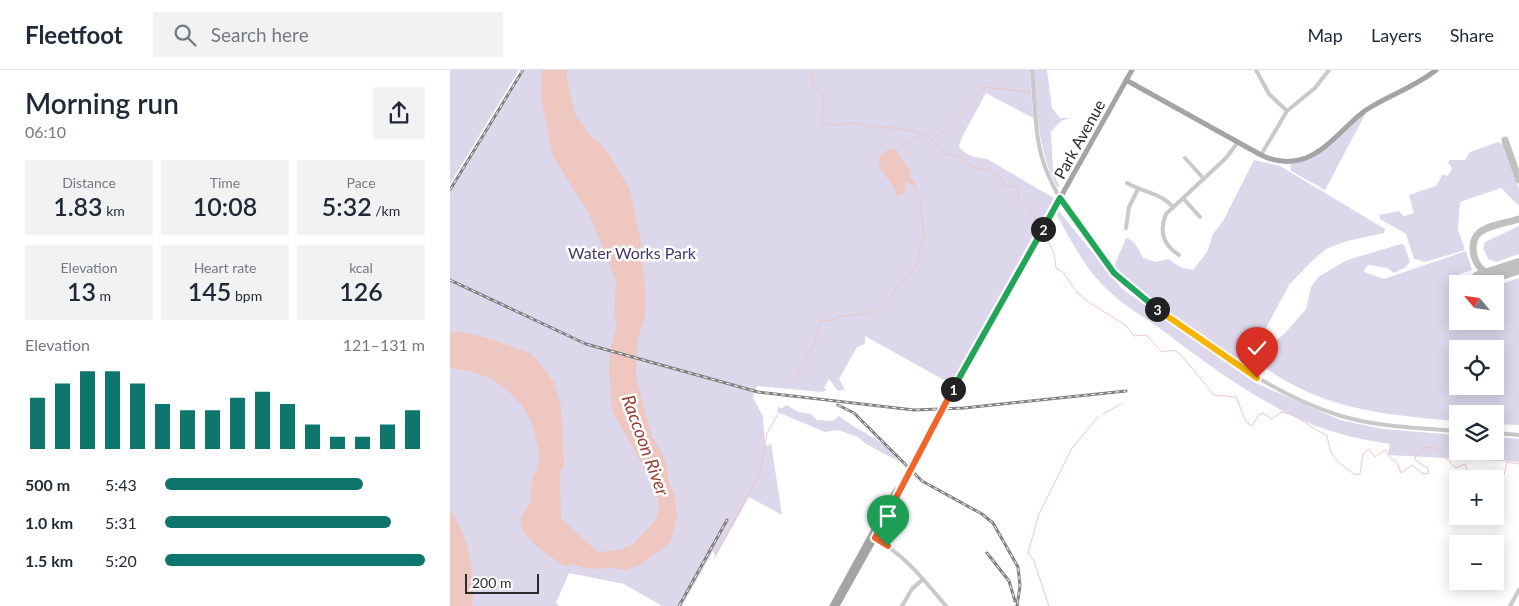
<!DOCTYPE html>
<meta charset="utf-8">
<style>
:root{--surface:#fff;--page:#f2f2f3;--text:#1f2937;--muted:#747a83;--line:#e0e1e3;--accent:#0f766e}
body{margin:0;font-family:Lato,sans-serif;background:var(--page);color:var(--text);height:100vh;display:flex;flex-direction:column;font-size:19px;white-space:nowrap}
*{box-sizing:border-box;margin:0}
p{font-size:16px;color:var(--muted)}
.icon{flex:none;width:28px;height:28px;fill:none;stroke:currentColor;stroke-width:2;stroke-linecap:round;stroke-linejoin:round}
.map{position:relative;flex:1;overflow:hidden}
.drawer{display:flex;flex-direction:column;background:var(--surface);width:450px}
.drawer>*{flex:none}
.needle{width:32px;rotate:299deg}
.fabs{position:absolute;left:999px;top:205px;display:grid;gap:10px}
.fabs a{display:grid;place-items:center;width:55px;height:55px;border-radius:0px;background:var(--surface);box-shadow:0 2px 12px #0003;font-size:25px}
.scale{position:absolute;left:15px;bottom:12px;width:74px;box-sizing:border-box;padding-left:5px;border:2px solid #2c2c2c;border-top:0;font-size:14px;line-height:18px;white-space:nowrap;color:#2c2c2c;-webkit-text-stroke:4px #fff;paint-order:stroke}
.pin{position:absolute;display:grid;place-items:center;width:42px;height:42px;color:#fff;margin:-51px -21px;border-radius:50% 50% 50% 0;rotate:-45deg;box-shadow:0 0 5px #0007}
.pin .icon{rotate:45deg}
.km{position:absolute;width:25px;height:25px;margin:-12px;border-radius:50%;background:#222;color:#fff;font-size:14px;line-height:25px;text-align:center}
.round{display:grid;place-items:center;flex:none;width:52px;height:52px;border-radius:0px;background:var(--page)}
.overview{display:flex;align-items:center;justify-content:space-between;height:85px;padding:0 25px}
h1{font-size:28px;font-weight:600;line-height:38px}
.figures{display:grid;grid-template-columns:repeat(3,1fr);gap:8px;height:85px;padding:5px 25px}
.figures div{display:grid;align-content:center;border-radius:0px;background:var(--page);text-align:center}
.figures b{font-size:25px;font-weight:600}
.figures small{font-size:14px;font-weight:400}
.figures p{font-size:14px}
.chart{height:140px;padding:10px 25px}
.chart p{display:flex;justify-content:space-between}
.chart svg{width:100%;height:90px;margin-top:5px;stroke:var(--accent);stroke-width:6}
ul{padding:0 25px;list-style:none;font-size:16px}
li{display:grid;grid-template-columns:80px 60px 1fr;align-items:center;height:38px}
li i{height:12px;border-radius:6px;background:var(--accent)}
header{display:flex;align-items:center;gap:30px;box-sizing:border-box;height:70px;padding:0 25px;background:var(--surface);border-bottom:1px solid var(--line)}
header strong{font-size:24px}
nav{display:flex;gap:28px;margin-inline-start:auto;font-size:18px}
.search{width:350px;height:45px;background:var(--page);display:flex;align-items:center;gap:12px;box-sizing:border-box;padding:0 18px;border-radius:0px;color:var(--muted);font-size:19px}
main{display:flex;flex:1;min-height:0}
.map>svg:first-child{display:block}
</style>
<header>
<strong>Fleetfoot</strong>
<div class="search"><svg class="icon" aria-label="search" viewBox="0 0 24 24"><circle cx="10" cy="10" r="6"/><path d="M15 15l6 6"/></svg>Search here</div>
<nav><a>Map</a><a>Layers</a><a>Share</a></nav>
</header>
<main>
<section class="drawer">
<div class="overview"><div><h1>Morning run</h1><p>06:10</p></div><a class="round"><svg class="icon" aria-label="share" viewBox="0 0 24 24"><path d="M12 15V3M7 8l5-5 5 5M5 13v7h14v-7"/></svg></a></div>
<div class="figures">
<div><p>Distance</p><b>1.83<small> km</small></b></div>
<div><p>Time</p><b>10:08</b></div>
<div><p>Pace</p><b>5:32<small> /km</small></b></div>
</div>
<div class="figures">
<div><p>Elevation</p><b>13<small> m</small></b></div>
<div><p>Heart rate</p><b>145<small> bpm</small></b></div>
<div><p>kcal</p><b>126</b></div>
</div>
<div class="chart"><p><span>Elevation</span>121–131 m</p>
<svg viewBox="0 0 160 44" preserveAspectRatio="none"><path d="M5 44V19M15 44V12M25 44V6M35 44V6M45 44V12M55 44V22M65 44V25M75 44V25M85 44V19M95 44V16M105 44V22M115 44V32M125 44V38M135 44V38M145 44V32M155 44V25"/></svg>
</div>
<ul>
<li><b>500 m</b>5:43<i style="width:76%"></i></li>
<li><b>1.0 km</b>5:31<i style="width:87%"></i></li>
<li><b>1.5 km</b>5:20<i style="width:100%"></i></li>
</ul>
</section>
<div class="map">
<svg width="1069" height="536" viewBox="0 0 1069 536">
<rect width="100%" height="100%" fill="#fff"/>
<path fill="#dcd7eb" fill-rule="evenodd" d="M0,0h69l-69,114z
M75,0h505l3,48 -47,-25 -25,46 -2,8c8,9 17,11 28,12l67,39 -103,186 -86,-48v8l-8,3 -18,32 6,11 -7,1 -9,-12 -5,9 3,2 -5,2 -65,-6 -4,12 10,18 2,28 3,2 3,-3 11,72 -33,-18 -33,59 -3,-5 -31,55h-20l-38,-22 -55,-11 -13,30 3,3h-93l-16,-84v-329z
M584,0h13l5,38 8,10h10l-9,3 -10,11 2,40 7,15h-3c-18,-34 -22,-79 -23,-117z
M918,39l-43,81 -34,-19 -1,-9 22,-7z
M1048,72l6,2 15,45v17l-18,-18 -41,14 -2,27 7,21 -40,12 -11,-3 -8,-25 -26,-15 -1,-4 20,-4 5,5 10,-3 -5,-18 27,-9 7,-12 5,2 4,-8 -4,-5 2,-3h15l5,-8z
M804,90l26,6 105,63 -1,4 -37,8 -21,8 -15,13 -22,23 -23,43 -12,12 -12,17 -7,2 -72,-49 -48,-40v-6l11,-26c10,3 13,12 17,20l13,4 12,-3 14,9 11,2 14,-18 6,-18 10,-13z
M609,141l62,77 135,95 84,37 43,9 74,6 1,16h37v-14l24,2v23l-131,-7 2,-11c-25,-4 -50,-9 -74,-18 -56,-22 -106,-60 -154,-96 -17,-13 -37,-23 -52,-38 -24,-21 -38,-50 -54,-78z
M1069,156v28l-23,8 -8,-3 -5,-11 2,-6z
M951,174l3,1 6,17 -4,5 -12,6 -7,-5 -19,-3 -3,3 -1,4 20,7 82,-28 6,19 -18,6 3,10 1,35h37v-35l24,-8v147l-24,-1v-10h-37l-1,7c-72,-6 -140,-12 -199,-59l2,-8 25,-21 21,-24 5,-22 7,-10 29,-17zM1008,279h37v37h-37z
M337,335l11,7 13,2 6,6 16,1 6,-5c19,16 45,22 59,45l-32,-17 -8,-7 -20,-7 -13,2 -48,-20 1,-5 4,1z"/>
<path fill="#eec7c1" d="M92,0h25v11l9,35 15,20 14,12 24,40 12,54 5,59 -1,15 -8,27 -1,35 16,59 10,16 5,14 2,16 6,14 2,21 -7,25 -30,22 -16,5 -14,-3 -13,2 -11,-1 -15,-4 -6,2c-12,-7 -41,-26 -44,-41 -3,-9 7,-16 9,-24 2,-5 0,-11 1,-15 2,-9 6,-18 8,-26 1,-6 -2,-14 -3,-19 -6,-43 -45,-71 -86,-73v-36l17,1 27,7 36,13 9,9 15,21 7,23 3,58 -4,8 1,47 37,33 22,-2 13,-6 23,-24 3,-12 -3,-17 -8,-17 -36,-63 -3,-40 2,-25 6,-22 -3,-8 2,-35 -26,-65 -37,-60 -12,-57z
M440,78l7,2 1,4 13,18 -1,8 3,-2 7,22 -6,-14 -8,-5 -1,12 -6,2v5l-4,-11 -16,-22 1,-11z
M0,441c19,24 26,65 22,95h-22z"/>
<g fill="none" stroke-linecap="round" stroke-linejoin="round">
<path stroke="#eec7c1" stroke-width="1" d="M362,0l1,16c20,14 6,22 10,37 14,6 29,-6 41,4 10,-3 53,4 62,8 8,5 13,12 18,19l13,1 15,12 15,3 15,8 3,8 12,1 2,2 -1,9 9,7 11,17
M588,20h4
M482,70l22,-17 31,-36 45,5
M450,78l20,-14
M597,169l7,14 2,15c12,5 14,18 23,26 14,13 33,21 48,33 3,2 4,6 7,9l12,-1 16,17 13,-2 6,5 33,40 22,2c5,10 7,25 16,29l6,-10 5,-3 9,6 9,-7c17,2 30,17 46,23 4,25 9,25 28,40l5,-1 3,-20 6,-5 6,8 10,-7 6,9 6,3 4,11 11,-8 11,9 6,-1 -1,-5 -12,-7 -1,-4c16,-23 29,0 41,11l9,-4 3,9 4,3 16,-3 9,4 7,-2 3,-13 12,2
M344,310l21,-37 5,-23 10,1 10,-5 24,-2 17,-7 11,-12 4,-8 20,-20 8,-31 -4,-36
M653,344l20,-11
M264,488l46,-85 7,-40 11,-19
M599,536l-15,-45 -6,-8 11,-39 33,-66 27,-32"/>
<path stroke="#c0c0c0" stroke-width="7" d="M1055,70l14,40
M1046,204c-21,2 -29,-29 -18,-40 9,-9 29,-11 41,-15"/>
<path stroke="#c0c0c0" stroke-width="16" d="M1029,209l40,-13"/>
<path stroke="#c9c9c9" stroke-width="4" d="M582,0c3,30 2,65 12,94 13,37 48,88 76,116 19,18 42,33 64,48 49,34 96,69 154,87 38,12 79,13 120,16
M806,0l13,24 18,17
M811,85l26,-44 28,-23 14,-18
M735,88l19,21
M677,113c15,9 34,10 46,24
M733,128l17,19
M676,158l3,-21 9,-18
M729,185c-16,-10 -20,-24 -13,-41l60,-56 12,-16
M1045,363l24,2
M424,468c30,16 50,42 72,68
M452,536l10,-17 11,-10
M1060,536l9,-16"/>
<path stroke="#a4a4a4" stroke-width="5" d="M676,10l135,75c14,7 29,9 45,3 23,-9 40,-34 60,-48 23,-15 49,-23 70,-40
M382,536l62,-113 7,-8
M387,536l61,-109 43,-87 191,-340"/>
<defs>
<path id="rail" d="M0,120l73,-120
M0,210l136,64 172,48 156,18 50,-2 162,-17
M388,335l16,8 68,68 60,33 11,9 25,44 2,19 -3,20
M537,483l22,28 6,20
M229,536l48,-86"/>
</defs>
<use href="#rail" stroke="#818181" stroke-width="3"/>
<use href="#rail" stroke="#fff" stroke-width="1" stroke-dasharray="4" stroke-linecap="butt"/>
</g>
<g fill="none" stroke-linecap="round" stroke-linejoin="round">
<defs>
<path id="split-1" d="M438,476l-13,-8 78,-149"/>
<path id="split-2" d="M503,319l90,-160"/>
<path id="split-3" d="M593,159l17,-31 54,75 43,36"/>
<path id="split-4" d="M707,239l100,69"/>
</defs>
<use href="#split-1" stroke="#fff" stroke-width="10"/>
<use href="#split-2" stroke="#fff" stroke-width="10"/>
<use href="#split-3" stroke="#fff" stroke-width="10"/>
<use href="#split-4" stroke="#fff" stroke-width="10"/>
<use href="#split-1" stroke="#f0652b" stroke-width="6"/>
<use href="#split-2" stroke="#22a559" stroke-width="6"/>
<use href="#split-3" stroke="#22a559" stroke-width="6"/>
<use href="#split-4" stroke="#f5b400" stroke-width="6"/>
</g>
<g text-anchor="middle" dominant-baseline="central" stroke-width="5" stroke-linejoin="round" paint-order="stroke">
<g font-size="16" fill="#2c2c2c" stroke="#fff">
<text transform="translate(629 69) rotate(-61)">Park Avenue</text>
</g>
<g font-size="16" fill="#45366b" stroke="#fff">
<text x="182" y="182">Water Works Park</text>
</g>
<g font-size="18" font-style="italic" fill="#944133" stroke="#fff">
<text transform="translate(196 375) rotate(70)">Raccoon River</text>
</g>
</g>
</svg>
<div class="fabs">
<a><svg class="needle" viewBox="-14 -14 28 28"><path d="M0-13l5 13h-10z" fill="#e53935"/><path d="M0 13l5-13h-10z" fill="#747a83"/></svg></a>
<a><svg class="icon" aria-label="locate" viewBox="0 0 24 24"><circle cx="12" cy="12" r="6"/><path d="M12 2v4M12 18v4M2 12h4M18 12h4"/></svg></a>
<a><svg class="icon" aria-label="layers" viewBox="0 0 24 24"><path d="M12 4l9 5-9 5-9-5zM3 14l9 5 9-5"/></svg></a>
<a>+</a>
<a>−</a>
</div>
<div class="scale">200 m</div>
<div class="pin" style="left:438px;top:476px;background:#1e9e55"><svg class="icon" aria-label="arrive" viewBox="0 0 24 24"><path d="M6 21V4h12l-3 4 3 4H6"/></svg></div>
<div class="pin" style="left:807px;top:308px;background:#d93025"><svg class="icon" aria-label="check" viewBox="0 0 24 24"><path d="M5 12l5 5 9-10"/></svg></div>
<b class="km" style="left:503px;top:319px">1</b>
<b class="km" style="left:593px;top:159px">2</b>
<b class="km" style="left:707px;top:239px">3</b>
</div>
</main>
